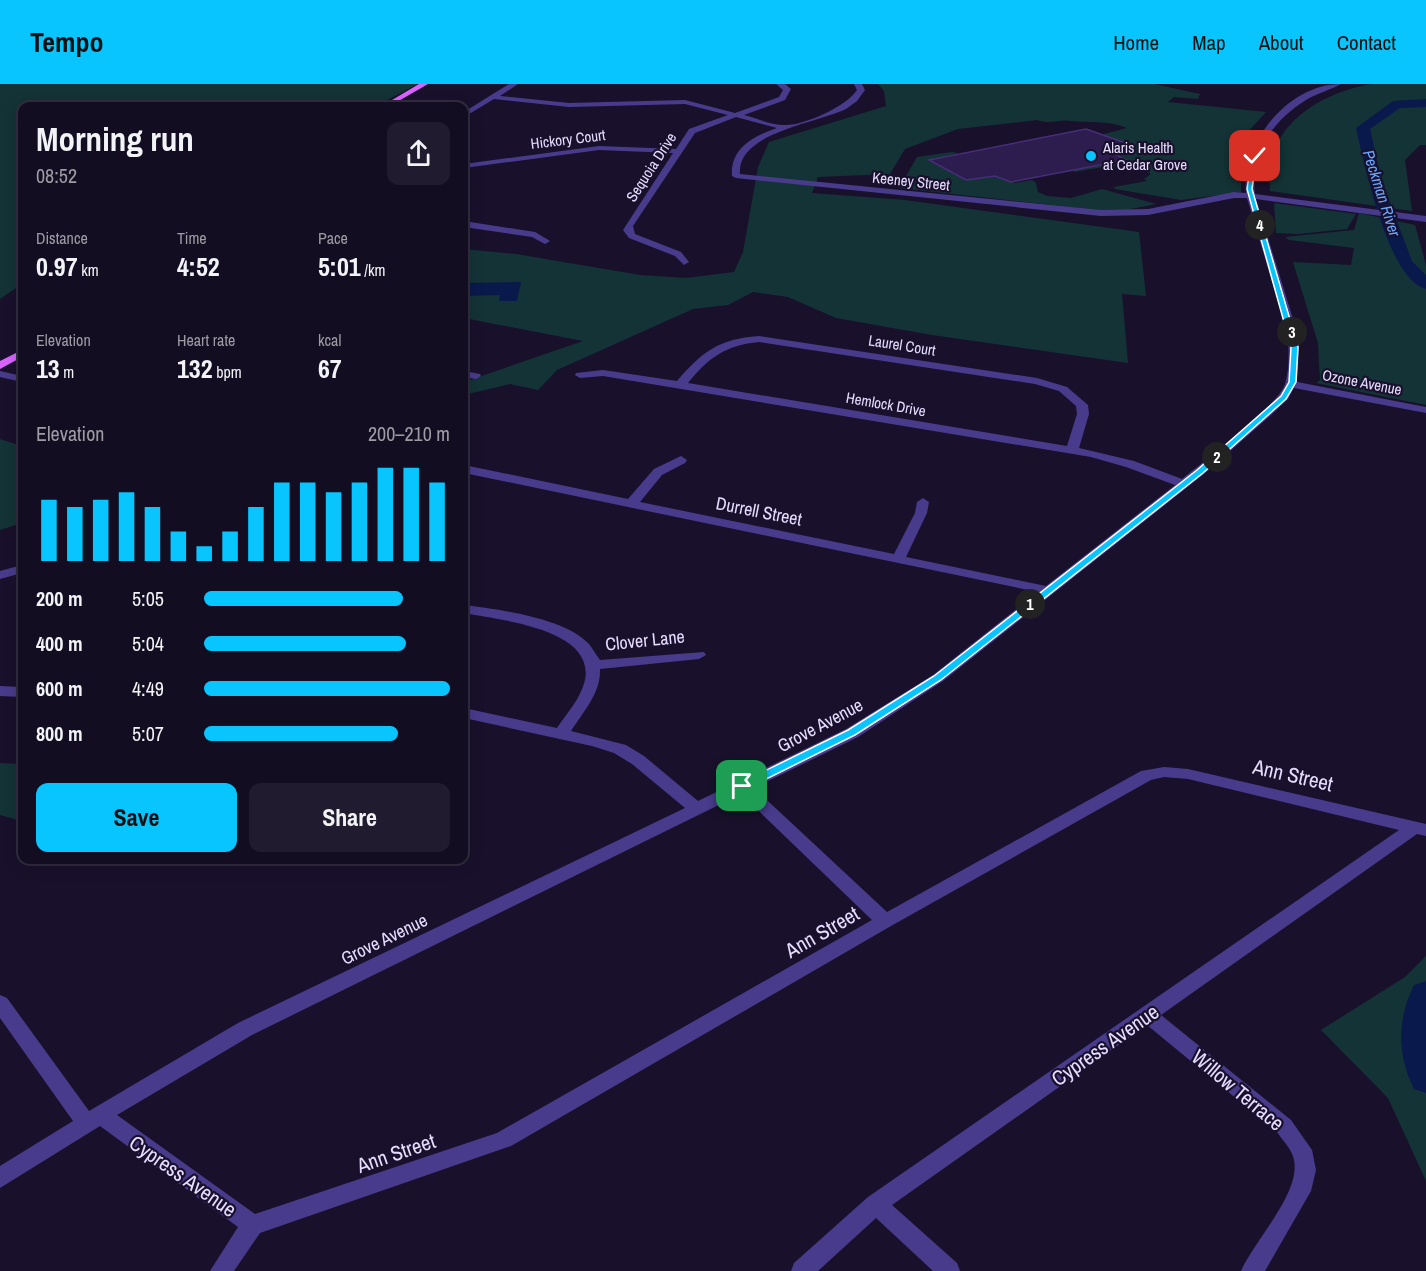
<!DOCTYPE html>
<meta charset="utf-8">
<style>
:root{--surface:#130d21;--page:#201b2e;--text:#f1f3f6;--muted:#9d9ca5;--line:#322d3f;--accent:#08c5ff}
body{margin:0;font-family:"Archivo Narrow",sans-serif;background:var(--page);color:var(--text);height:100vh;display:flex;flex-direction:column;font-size:22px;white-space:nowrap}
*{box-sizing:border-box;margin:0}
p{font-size:20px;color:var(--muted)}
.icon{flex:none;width:33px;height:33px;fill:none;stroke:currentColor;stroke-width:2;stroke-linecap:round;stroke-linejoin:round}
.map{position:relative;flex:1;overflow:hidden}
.side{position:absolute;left:18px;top:18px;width:450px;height:762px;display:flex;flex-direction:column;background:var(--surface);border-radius:12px;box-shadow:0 3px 15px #0003,0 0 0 2px var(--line)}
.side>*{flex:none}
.pin{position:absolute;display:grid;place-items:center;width:51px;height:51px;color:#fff;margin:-26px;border-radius:12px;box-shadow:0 3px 9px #0006}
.km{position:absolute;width:30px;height:30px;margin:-15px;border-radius:50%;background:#222;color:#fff;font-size:16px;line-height:30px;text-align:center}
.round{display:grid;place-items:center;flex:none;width:63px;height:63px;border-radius:12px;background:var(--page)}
.overview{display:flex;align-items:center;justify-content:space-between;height:102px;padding:0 18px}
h1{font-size:33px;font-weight:700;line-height:45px}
.stats{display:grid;grid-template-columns:repeat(3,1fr);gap:9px;height:102px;padding:6px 18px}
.stats div{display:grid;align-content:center}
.stats b{font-size:26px;font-weight:700}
.stats small{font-size:16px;font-weight:400}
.stats p{font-size:16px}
.chart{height:168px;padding:12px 18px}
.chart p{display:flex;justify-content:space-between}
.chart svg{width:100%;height:108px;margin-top:6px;stroke:var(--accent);stroke-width:6}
.button{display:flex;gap:12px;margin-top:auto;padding:12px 18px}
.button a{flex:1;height:69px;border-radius:12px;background:var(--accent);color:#111;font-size:24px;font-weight:700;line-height:69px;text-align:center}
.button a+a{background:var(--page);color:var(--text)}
ul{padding:0 18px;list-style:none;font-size:20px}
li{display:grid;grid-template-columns:96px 72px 1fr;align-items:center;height:45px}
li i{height:15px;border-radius:8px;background:var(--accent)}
header{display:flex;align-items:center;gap:36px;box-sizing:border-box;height:84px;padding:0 30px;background:var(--accent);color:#111}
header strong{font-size:28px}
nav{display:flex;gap:33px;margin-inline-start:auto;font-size:21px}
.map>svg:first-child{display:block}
</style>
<header>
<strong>Tempo</strong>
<nav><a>Home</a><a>Map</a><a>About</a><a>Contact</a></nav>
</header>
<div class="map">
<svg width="1426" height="1187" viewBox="0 0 1426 1187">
<rect width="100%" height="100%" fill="#19112c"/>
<path fill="#143336" d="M0,0h418l-42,22h-354v178l-22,15z
M878,0h276l46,10 -2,5 -24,-2 -6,5 98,10 -18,20 10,2 -17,38v20l-60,8 -66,-11 -1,-2 33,-6 -3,-2 7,-5c-22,-13 -51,-7 -76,-2l-6,-3c10,-1 53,-6 57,-8l-15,-9 22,-6 -33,-11 27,-7c-20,-8 -37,-5 -57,-7 -12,-2 -20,4 -33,-1l-79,9 -53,20 -15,25 -72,3 -6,16 93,7 234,32 7,64 -24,-2 6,69 -196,-28 -96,-17 -48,-21 -35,-5 -25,13 -35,4 -136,61 -19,20 -28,-6 -46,11v-13l119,-41 -119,-23v-69l52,5 124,21 46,3 48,-6 9,-20 15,-85 11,-25 117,-36 -2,-15z
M1371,0h55v61h-6l-15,15 7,51 -142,-20c0,-8 -2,-19 0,-28 11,-47 57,-71 101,-79z
M952,68l6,1 -29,8 10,5 6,-1 21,15 29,-4 20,7 17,-3 4,3 2,9 9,4 24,2 31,-9 54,15 -40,8 -217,-24 18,-31z
M1274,119l82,11 -9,15 -49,5 -22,-1z
M1359,129l56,12 11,40v140l-110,-22 4,-3 -2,-37 -25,-81 58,3 3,-17 -65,-8 -4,-3 69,-7z
M0,355l22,7v77l-22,7z
M0,679l22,1v57l-22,-6z
M1426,872v225l-38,-83 -67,-68 84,-53z"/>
<path fill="#0a194c" d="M521,198l-4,19h-18l1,-6 -36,1v-13z"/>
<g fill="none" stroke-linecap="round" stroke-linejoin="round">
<path fill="#0a194c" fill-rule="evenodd" d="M1426,15v8l-26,1 -30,21 11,49 31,83 14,14v14c-38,-9 -62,-126 -70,-161l37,-27z
M1426,897v112l-12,-4c-17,-34 -17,-70 0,-104z"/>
</g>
<path fill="#2d1c4e" stroke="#472e7a" stroke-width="1.5" d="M1086,45l48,17 -23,6 15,8 -115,22 -16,-6 -29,4 -37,-20z"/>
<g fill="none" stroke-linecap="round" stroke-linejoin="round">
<path fill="#493b8c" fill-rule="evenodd" d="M509,0h9l-18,12 69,7 116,-3 50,13 44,-16 4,-7 -7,-6h9l6,5 -6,11 -41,15c12,3 29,11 42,10 19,0 61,-19 71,-35l-3,-6h8l3,6 -8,11 -11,8c-29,14 -110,24 -106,65l361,36 47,-1 86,-17 12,1c-5,-50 42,-109 95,-109 -10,6 -24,9 -35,16 -33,20 -56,54 -51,94l171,22v6l-170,-23 41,133 2,15 -2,35 129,25v6l-132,-25 -6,11 -18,17 -66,58 -261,207 -85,56 -104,51 133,124 254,-141 23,-4 24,2 238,55v12l-9,-2 -256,181 130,105 21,30 4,20 -5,21 -46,80h-24c13,-30 60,-78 53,-111 -2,-11 -11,-19 -17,-28l-130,-107 -255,180 65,58 3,8h-27l-57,-53 -58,53h-27l3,-8 74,-66 531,-367 -211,-51 -24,-2 -13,3 -260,146 -380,220 -251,87 -26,38h-24l28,-44 -138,-101 -100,62v-22l73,-45 -73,-103v-23l7,3 82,113 149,-88 447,-215 -53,-44 -18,-11 -22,-7 -128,-28v-10l93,20c10,-15 24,-30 28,-48 10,-52 -87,-60 -121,-67v-8c33,4 101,13 125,39 4,5 7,11 11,16l104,-8 2,3 -7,4 -99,10c1,24 -17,43 -29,62l55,14 18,11 54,45 148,-72 87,-54 105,-83 -574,-119v-8l164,34 26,-30 27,-13 6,4 -2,3 -23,12 -22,27 254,52 21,-41 2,-11 6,-4 6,4 -2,11 -21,44 140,29 129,-101 -49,-18 -35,-10 -488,-81 -23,2 -5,-3 1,-2 27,-3 74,11c26,-30 42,-42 82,-45l278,42 30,9 21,18 1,9 -10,34 55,13 48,18c20,-16 98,-75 103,-95 5,-16 4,-36 2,-52l-40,-134h-13l-86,17 -47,1 -365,-38 -4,-2c-2,-28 22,-40 45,-48l-41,-11 -41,16 -62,93 2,8 46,18 8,10 -5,3 -9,-9 -46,-18 -6,-8 50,-77 -74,-3 -135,18v-4l135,-18 77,3 13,-20 39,-14 -43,-11 -116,3 -75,-8 -30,18v-5zM759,258l276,42 24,7 17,15 1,8 -10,32 -379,-63c20,-25 38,-38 71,-41zM741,710l131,126 -375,213 -242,81 -138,-99 135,-80z
M464,137l71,11 15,9 -5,3 -13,-7 -68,-10z
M0,287l22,5v6l-22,-5z
M464,287l16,3 1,2 -5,3 -12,-2z
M22,481v8l-22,6v-8z
M0,602l22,1v10l-22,-1z"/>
<path fill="#d963ff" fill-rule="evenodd" d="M419,0h9l-38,22h-8z
M22,266v7l-22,12v-8z"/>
</g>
<path fill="#08c5ff" stroke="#fff" stroke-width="1.5" d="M1255,70l2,2 -5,33 46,158 -2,35 -10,17 -83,74 -262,207 -86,55 -109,54h-8v-5l110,-54 86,-54 263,-206 84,-74 8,-14 2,-35 -44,-158 5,-33z"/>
<circle fill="#08c5ff" stroke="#19112c" stroke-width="2" cx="1091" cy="72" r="6"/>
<g text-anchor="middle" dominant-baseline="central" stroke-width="4.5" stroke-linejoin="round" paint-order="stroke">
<g font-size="15" fill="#e5dcff" stroke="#19112c">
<text transform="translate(568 55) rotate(-7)">Hickory Court</text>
<text transform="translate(651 83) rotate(-57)">Sequoia Drive</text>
<text transform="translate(911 97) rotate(6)">Keeney Street</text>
<text transform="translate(902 261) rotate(9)">Laurel Court</text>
<text transform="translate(1362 298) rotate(11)">Ozone Avenue</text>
<text transform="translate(886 320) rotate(10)">Hemlock Drive</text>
</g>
<g font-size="15" fill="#e5dcff" stroke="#19112c" text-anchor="start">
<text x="1103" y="63">Alaris Health<tspan x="1103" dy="17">at Cedar Grove</tspan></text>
</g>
<g font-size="16" font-style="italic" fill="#6aa6ff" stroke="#19112c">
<text transform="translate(1382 109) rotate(72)">Peckman River</text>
</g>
<g font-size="18" fill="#e5dcff" stroke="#19112c">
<text transform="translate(759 427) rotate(11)">Durrell Street</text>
<text transform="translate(645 556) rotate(-6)">Clover Lane</text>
<text transform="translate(820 641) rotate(-28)">Grove Avenue</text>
<text transform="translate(384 855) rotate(-26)">Grove Avenue</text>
</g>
<g font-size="21" fill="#e5dcff" stroke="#19112c">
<text transform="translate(1293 691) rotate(13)">Ann Street</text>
<text transform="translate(822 848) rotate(-30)">Ann Street</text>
<text transform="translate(1105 961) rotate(-35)">Cypress Avenue</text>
<text transform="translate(1238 1006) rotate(40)">Willow Terrace</text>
<text transform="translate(396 1069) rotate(-19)">Ann Street</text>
<text transform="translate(183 1092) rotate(35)">Cypress Avenue</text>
</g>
</g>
</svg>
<div class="pin" style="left:742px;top:702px;background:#1e9e55"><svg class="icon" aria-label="arrive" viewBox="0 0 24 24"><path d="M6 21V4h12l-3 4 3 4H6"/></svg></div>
<div class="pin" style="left:1255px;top:72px;background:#d93025"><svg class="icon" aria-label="check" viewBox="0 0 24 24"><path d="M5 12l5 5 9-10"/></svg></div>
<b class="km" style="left:1030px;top:520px">1</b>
<b class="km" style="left:1217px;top:373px">2</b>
<b class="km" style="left:1292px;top:248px">3</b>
<b class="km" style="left:1260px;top:141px">4</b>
<section class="side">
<div class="overview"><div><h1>Morning run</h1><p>08:52</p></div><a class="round"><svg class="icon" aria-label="share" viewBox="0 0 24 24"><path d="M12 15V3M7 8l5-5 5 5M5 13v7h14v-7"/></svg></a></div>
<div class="stats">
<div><p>Distance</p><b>0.97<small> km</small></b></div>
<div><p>Time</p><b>4:52</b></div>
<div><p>Pace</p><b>5:01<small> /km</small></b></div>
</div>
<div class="stats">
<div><p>Elevation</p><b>13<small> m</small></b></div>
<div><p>Heart rate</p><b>132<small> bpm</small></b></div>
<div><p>kcal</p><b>67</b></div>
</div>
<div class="chart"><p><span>Elevation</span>200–210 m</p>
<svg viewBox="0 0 160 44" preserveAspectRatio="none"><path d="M5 44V19M15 44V22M25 44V19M35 44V16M45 44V22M55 44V32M65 44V38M75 44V32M85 44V22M95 44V12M105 44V12M115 44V16M125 44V12M135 44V6M145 44V6M155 44V12"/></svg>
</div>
<ul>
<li><b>200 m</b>5:05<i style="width:81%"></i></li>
<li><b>400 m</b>5:04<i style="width:82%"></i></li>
<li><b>600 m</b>4:49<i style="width:100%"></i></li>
<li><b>800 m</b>5:07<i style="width:79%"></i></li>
</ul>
<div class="button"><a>Save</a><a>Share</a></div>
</section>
</div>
